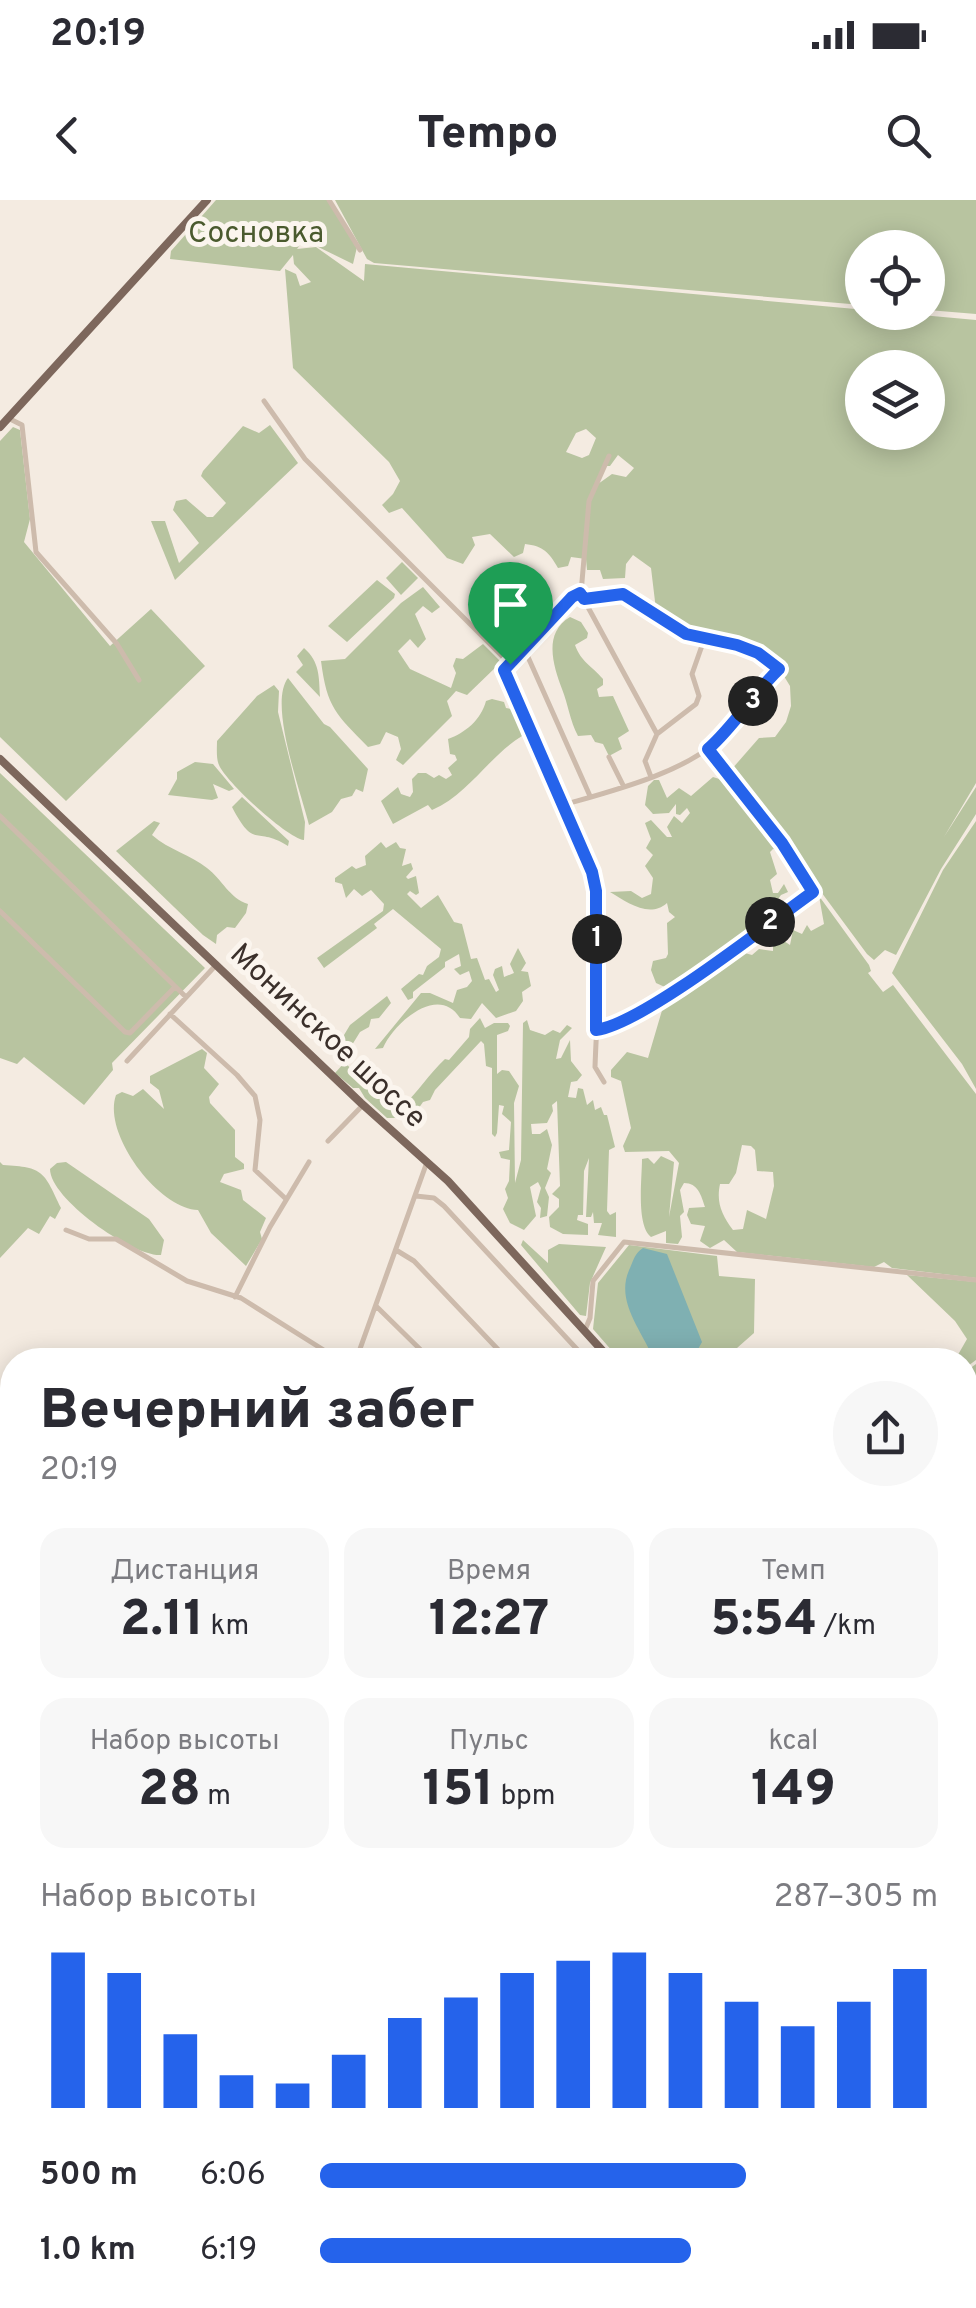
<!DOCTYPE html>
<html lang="ru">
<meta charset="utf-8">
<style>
:root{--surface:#fff;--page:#f7f7f7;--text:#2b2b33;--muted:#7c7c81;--accent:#2563eb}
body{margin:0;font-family:Overpass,sans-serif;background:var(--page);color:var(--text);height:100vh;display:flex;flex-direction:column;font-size:38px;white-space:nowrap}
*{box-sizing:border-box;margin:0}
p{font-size:32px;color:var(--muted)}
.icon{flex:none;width:55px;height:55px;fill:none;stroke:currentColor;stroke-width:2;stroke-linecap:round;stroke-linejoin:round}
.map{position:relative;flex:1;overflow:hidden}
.sheet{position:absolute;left:0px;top:1148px;width:978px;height:962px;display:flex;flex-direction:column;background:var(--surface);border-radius:40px 40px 0 0;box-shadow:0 5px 25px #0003}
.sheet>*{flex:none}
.tools{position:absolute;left:845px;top:30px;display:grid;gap:20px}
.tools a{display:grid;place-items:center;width:100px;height:100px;border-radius:50%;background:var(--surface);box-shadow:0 5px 25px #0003;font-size:50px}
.pin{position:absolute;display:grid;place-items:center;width:85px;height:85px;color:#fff;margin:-102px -42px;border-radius:50% 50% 50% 0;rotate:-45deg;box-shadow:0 0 10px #0007}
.pin .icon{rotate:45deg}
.km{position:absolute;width:50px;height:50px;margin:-25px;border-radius:50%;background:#222;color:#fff;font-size:28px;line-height:50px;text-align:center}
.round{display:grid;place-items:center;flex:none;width:105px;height:105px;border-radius:52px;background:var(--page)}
.summary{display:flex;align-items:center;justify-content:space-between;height:170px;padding:0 40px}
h1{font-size:55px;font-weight:800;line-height:75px}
.stats{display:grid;grid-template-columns:repeat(3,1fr);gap:15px;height:170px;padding:10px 40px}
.stats div{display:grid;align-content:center;border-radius:25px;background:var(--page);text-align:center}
.stats b{font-size:50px;font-weight:800}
.stats small{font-size:28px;font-weight:400}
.stats p{font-size:28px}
.chart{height:280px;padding:20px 40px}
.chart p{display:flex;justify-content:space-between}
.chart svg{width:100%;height:180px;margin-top:10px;stroke:var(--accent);stroke-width:6}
ul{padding:0 40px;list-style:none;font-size:32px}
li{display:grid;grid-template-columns:160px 120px 1fr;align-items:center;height:75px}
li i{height:25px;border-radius:12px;background:var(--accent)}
.status{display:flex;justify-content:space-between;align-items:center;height:70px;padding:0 50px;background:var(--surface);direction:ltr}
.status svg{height:28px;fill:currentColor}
header{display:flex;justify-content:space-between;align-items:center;height:130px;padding:0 40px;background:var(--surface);font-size:45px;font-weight:800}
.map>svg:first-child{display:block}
</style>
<div class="status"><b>20:19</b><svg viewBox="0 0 49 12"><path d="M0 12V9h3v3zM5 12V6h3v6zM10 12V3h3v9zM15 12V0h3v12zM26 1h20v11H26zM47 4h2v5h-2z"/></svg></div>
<header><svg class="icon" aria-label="back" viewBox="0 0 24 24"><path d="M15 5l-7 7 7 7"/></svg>Tempo<svg class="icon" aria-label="search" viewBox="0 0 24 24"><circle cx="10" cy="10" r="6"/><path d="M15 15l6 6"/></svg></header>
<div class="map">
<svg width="976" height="2108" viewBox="0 0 976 2108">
<rect width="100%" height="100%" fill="#f4ebe1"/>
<path fill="#b8c4a0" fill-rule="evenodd" d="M216,0h111l30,47 -4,17 -49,-24 -7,9 19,-2 48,34 1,-17 611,56v463l-32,54 32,-50v27l-35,55 -45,86 -11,-5 -11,10 -7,-6 -136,-184 28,-32 16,-1 11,-15 5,-16 -1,-20 -19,-31 -14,-7 -39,-8 -23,-12 -9,4 -29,-14 -6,-50 -18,-13 -7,9 -1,14 -22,1 -3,-9h-13l-1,-11 -15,-2 -3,9 -10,2c-9,-16 -15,-22 -33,-24l-2,9 -9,4 -24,-23 -18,3 3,8 -12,19 -16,-6 -45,-50 -13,5 -7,-8 11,-11 7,-13 -11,-19 -96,-94 -8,-99 11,5 4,12 11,-4 -17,-18 -1,-9 -13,16 -110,-12 1,-8zM862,168h66v64h-66zM586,229l10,9 -7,17 -7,3 -16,-6 10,-19zM618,255l16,13 -8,9 -14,-3 -14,10 8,-18h4z
M335,0h641v114l-48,-4v-62h-66v57l-488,-42 -7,-4z
M270,225l28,38 -123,117 -24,-59h14l14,42 20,-20 -26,-33 3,-9 10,-2 21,18h6l13,-14 -25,-27 2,-5 40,-45 16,7z
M13,227l7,3 10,89 -6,23 86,104 41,-37 54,57 -139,135 -66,-64v-296z
M402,362l16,16 -17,17 -15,-17z
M377,380l18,14 -1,4 -47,44 -19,-16z
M423,387l17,20 -8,6 -9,-7 -8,8 11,25 -8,9 -8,-9 -12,12 12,18 41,19 5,-15 -3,-7 3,-8 7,1 20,-15 19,19v4l-5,-1 -30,29 -11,-4 -9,10 5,15 -49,49 -7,-5 5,-11 -3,-12 -12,-5 -6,12 -12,3c-32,-33 -41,-39 -47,-86l24,-2 56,-56z
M570,417l11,5 7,11 -1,5 -12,7c6,17 17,21 28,34v6l-6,4 2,8 14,-1 16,35 -11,7 4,11 -13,7 -6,-12 -8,-2 -4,-7 -13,1c-8,-15 -10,-32 -16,-47 -9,-24 -19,-56 8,-72z
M304,448c16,14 15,29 16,49l-24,-25 7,-7 -6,-9z
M288,478l36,46 6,3 38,42 -5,23 -7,-3 -4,7 -11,3 -9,13 -23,13c-8,-33 -41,-121 -21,-147z
M274,485l5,6 -1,21 27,110 -1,18c-17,-2 -78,-58 -85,-75 -3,-6 -2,-17 -2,-24l40,-45z
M492,499l12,3 2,6 5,1 8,10 3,17c-34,21 -53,58 -90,74l-4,-5 -35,19 -12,-23 17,-14 3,7 9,3 3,-5 -1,-13 6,-6h8l8,5 5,-3 7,4 6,-4 -4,-7 9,-8 -2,-5 -5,-1 -2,-15c17,-6 33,-19 38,-38z
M195,562l18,2 21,25 -5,2 -16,-7 5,14 -6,2 -44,-5 9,-16v-7z
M0,573l205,195 -93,95 1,7 -29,35 -60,-48 -7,7 -17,-6z
M713,577l19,6 49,62 -1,5 -7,-1 -3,3 7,22 -7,6 3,13h5l6,-9 4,8 -7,3 -5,7 -5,-2 -12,7 4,8 7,-2 1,8 -30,21 4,11 7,2 7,-6 14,2v-6l8,-6 9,6 3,-15 9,4 5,-9 4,6 13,-7 -5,-28 50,69 2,6 -3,2 15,19 10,-7 83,109v184l-84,-10 -8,-6 -10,5 -137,-15 -13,-12 -14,8 -10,-7 5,-15 -14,-2 -4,-9 2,-7 16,-1c-4,-12 -7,-24 -21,-24l-4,7 4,22 -4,4 2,21 -4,7 -12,-1v-12l-15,6c-15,-12 -9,-58 -9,-78l6,-1 6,6 7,-8 13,6 -5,55 10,-54 -10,-12 -44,1 -2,-6 8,-18 -10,-47 -10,-4v-7l16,-18 21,6 15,-51 6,-6 -2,-13 -11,-5 -5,-13 2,-9 13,-3 2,-4 -1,-31 8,-6 -6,-5 -2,-9c-18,16 -40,-1 -57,-11l21,-1 11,7 9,-4 2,-16 -8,-12 8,-11 -7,-7 5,-9 -6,-16 6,-3 16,17h5l-5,-10 7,-11 8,7 8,-10 -3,-5 -7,7 -4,-1v-10l-7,9 -16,1 -8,-9 3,-19 6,-6h5l8,18 12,-10 12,8zM742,945l9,1 4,4 2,21 16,1 1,14 -8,33 -19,-9 -4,19 -10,1c-11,-15 -17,-27 -13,-46h9l7,-11z
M242,597l47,44 -1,5c-33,-21 -33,5 -56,-39z
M154,621l6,2 -8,12c17,15 39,20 55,33 15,11 22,30 41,36l-2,9 -11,15 -8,-1 -10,8 -1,9 -13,-9 -87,-84z
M976,621v268l-14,-25 -70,-91 51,-103z
M381,642l5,6 10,-6 4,6 6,1 -4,17 9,-3 2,6 -7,8 2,2 8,-3 3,17 -3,2 -6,-4 -3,3 14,14 17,-13 16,27 8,2 9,35 6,-1 8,22 4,-1 7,13 3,-2 -6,-15 2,-6 7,-3 2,11 10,-4 -4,-9 8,-16 8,15 -5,8 7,1 3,14 -9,6 1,9 -7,10 -20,7 -14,-15 -11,16 -11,-1c-22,-35 -67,6 -77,30l-8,1 46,-56h9l23,10 4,-13 10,-3 5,-6 -3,-10 -9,4 -6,-6 7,-3 -2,-12 -14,8v5l-32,25v6l-5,2 -7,-11 18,-15 4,1 4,-9 12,-9 2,-8 -48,-40 -19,15 3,4 -53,40 -7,-10 66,-47 1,-7 -13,-14 -9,6 -8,-7 -8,9 -4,-14 -7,-2v-4l17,-12 4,3 10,-4 -1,-9z
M387,796l4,7 -12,15 -8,1 -2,8 -9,5 -8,13 -7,-1 -1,-9 6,-10z
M480,818l5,10 9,-5h14l2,3 -2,5 -11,4v39l5,-4 7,1 10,15 -5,17 1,80 6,-23 2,-137 4,-3 3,10 15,5 8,-5 7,3 7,-8 5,3 -12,12 -4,19 5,-1 9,-18 1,21 11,14 -5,6 -6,1 -3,15 8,1 2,-10 5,1 4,16 6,-5 2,10 6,-3 3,8h3l8,32 -6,3 -2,61 3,4 6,-3v25l-18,-2 4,-12h-8l-1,-11 -2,5h-5l3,-59 -5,13 -1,44h-5l-1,5 11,4v11l-25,-1 -13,-7 -1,-10 10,-10v-8l-7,-5 8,-8 -3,-85 -5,4 1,6 -6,12 -16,1 1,10h8l7,-5 5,16 -5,24 4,4 -6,15 4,9 -2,19 -7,2 1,-10 -4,-6 4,-14 -3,-6 -8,5 6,29 -12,14 -14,-7 -7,-14 5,-11 -3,-9 4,-8 1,-21 -9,-2 -2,-6 10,-2 2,-28 -9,-8 2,-8 -5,-1 -2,28 -2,4 -3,-3v-66l-6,-2 -2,-22 -3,-3 -46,49 -5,10 -7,2 -11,16h-25l-22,-20 -6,-10h-6l-18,-15 10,-11 10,12 1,-9 6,-1 8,9v6l8,2 3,6 5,-1 16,21c16,-15 27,-33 43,-48l4,1 20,-23 1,-8z
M202,849l5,4 -3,15 15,16 -10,13 1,6 25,27v27l9,7v5l-20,5 -4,8 21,8 2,10 23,18 -6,14 2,7 -16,27 -35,-33 -13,-23c-39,-1 -96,-76 -82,-115l6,-3 11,4 10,-7 21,20 -5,-19 -9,-7v-7z
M0,962l3,3c41,2 41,7 58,43l-6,11 -5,-3 -11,18 -11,-6 -28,30z
M66,962l83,57 15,21 -3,15c-28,2 -111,-56 -111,-86l7,-6z
M523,1040l25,23v-13l11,-6 47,3 -16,36 -4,33 -6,-1 -59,-70z
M629,1045l88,11 2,20 36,3 -1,54 -17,15 -3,12h-114l-27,-31 5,-46z
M907,1075l69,7v78l-11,8v-8h-10l12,-21 -12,-18z
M976,1164v116l-11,5v-113z
M976,1300v61l-11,2v-56z
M976,1365v186l-11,-14v-171z
M976,1637v242l-11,13v-245z
M12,1969v115l-12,-3v-110z
M965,2029l11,2v77h-13l-4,-10h6z
M0,2092l12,6h34l-3,10h-43z
M146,2098h82l11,10h-106z
M534,2098h403l7,10h-403z"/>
<path fill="#7fb0b2" d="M643,1048l24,6 35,88 -10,18h-38c-12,-30 -40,-59 -24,-92 4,-9 5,-15 13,-20z
M75,2098h56l-12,10h-66l6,-5z"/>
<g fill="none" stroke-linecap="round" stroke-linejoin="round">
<path stroke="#cdbbac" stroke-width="5" d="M329,0l31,50
M264,201l41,58 205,205
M8,218l14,7 14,127 81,92 22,36
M583,398l74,136 -12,27 6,16
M524,448l66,148
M504,470l88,202c13,58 5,134 3,195l9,15
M499,475l74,-78 8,-4 8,-92 20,-45
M657,534l39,-30 3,-8 -7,-22 13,-37
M609,557l15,30
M563,605c45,-13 122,-32 156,-66 22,-22 37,-49 60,-70l-21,-16 -21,-8 -51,-10 -63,-40 -39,4
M0,616l186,181
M0,711l125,121 5,1 45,-46
M170,814l67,61 18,21 5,24 -5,50 31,29
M596,829c47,-6 173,-106 217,-137l-32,-49 -73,-94
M127,861l90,-97
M328,941l35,-36
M416,996l18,2 10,8 143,154
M66,1030l23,9h27l71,42 54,17 89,56 22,6
M396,1050l18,11 94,99
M235,1097l35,-70 39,-65
M376,1106l55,54
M585,1130l5,-12 3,-37 31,-39 352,38
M356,1160l71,-198
M0,1345l12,4
M0,1537l12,1
M965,1619l11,5
M0,1761l12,3
M0,1874l12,-24
M0,1895l12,-1
M965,1905l11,-12
M965,1957l11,-29
M965,2019l11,4
M965,2029l11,2
M290,2098l11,10
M942,2098l3,10
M599,2108l12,-10"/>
<path stroke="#7d675c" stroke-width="8" d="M0,227l207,-227
M0,559l361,344 87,78 163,179
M965,1551l11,12"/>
</g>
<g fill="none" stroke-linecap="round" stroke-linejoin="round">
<defs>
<path id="route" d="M580,393l4,6 39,-5 63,40 51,11 21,8 21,16c-26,25 -44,56 -71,80l74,94 31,49c-44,31 -170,132 -217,138v-139l-4,-19 -88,-202 68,-73z"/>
</defs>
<use href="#route" stroke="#fff" stroke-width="20"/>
<use href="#route" stroke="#2563eb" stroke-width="12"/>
</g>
<g text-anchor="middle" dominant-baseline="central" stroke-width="10" stroke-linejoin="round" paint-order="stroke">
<g font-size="30" fill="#4a5a2e" stroke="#fbf5ee">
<text x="256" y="34">Сосновка</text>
</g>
<g font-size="30" fill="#3b302b" stroke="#fbf5ee">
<text transform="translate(327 837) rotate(43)">Монинское шоссе</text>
</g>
</g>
</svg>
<div class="tools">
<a><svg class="icon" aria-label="locate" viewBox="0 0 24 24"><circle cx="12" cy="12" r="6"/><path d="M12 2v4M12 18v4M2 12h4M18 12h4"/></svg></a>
<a><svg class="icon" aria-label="layers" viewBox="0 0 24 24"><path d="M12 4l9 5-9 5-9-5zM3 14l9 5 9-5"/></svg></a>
</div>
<div class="pin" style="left:510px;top:464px;background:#1e9e55"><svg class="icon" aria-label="arrive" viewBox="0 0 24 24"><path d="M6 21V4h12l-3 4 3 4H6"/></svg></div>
<b class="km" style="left:597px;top:739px">1</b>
<b class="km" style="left:770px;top:722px">2</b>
<b class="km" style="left:753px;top:501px">3</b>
<section class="sheet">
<div class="summary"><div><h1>Вечерний забег</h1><p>20:19</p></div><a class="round"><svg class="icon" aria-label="share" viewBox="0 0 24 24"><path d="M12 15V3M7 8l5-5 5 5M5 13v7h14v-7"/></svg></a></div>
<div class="stats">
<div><p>Дистанция</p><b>2.11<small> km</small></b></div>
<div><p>Время</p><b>12:27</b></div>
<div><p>Темп</p><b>5:54<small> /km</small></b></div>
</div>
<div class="stats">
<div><p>Набор высоты</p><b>28<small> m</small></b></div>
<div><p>Пульс</p><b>151<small> bpm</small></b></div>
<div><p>kcal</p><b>149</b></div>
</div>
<div class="chart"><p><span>Набор высоты</span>287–305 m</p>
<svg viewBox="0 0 160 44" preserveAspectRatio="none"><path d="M5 44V6M15 44V11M25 44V26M35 44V36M45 44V38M55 44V31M65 44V22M75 44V17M85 44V11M95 44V8M105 44V6M115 44V11M125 44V18M135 44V24M145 44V18M155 44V10"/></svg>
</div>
<ul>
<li><b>500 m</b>6:06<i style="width:69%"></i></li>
<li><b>1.0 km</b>6:19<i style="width:60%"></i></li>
</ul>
</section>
</div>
